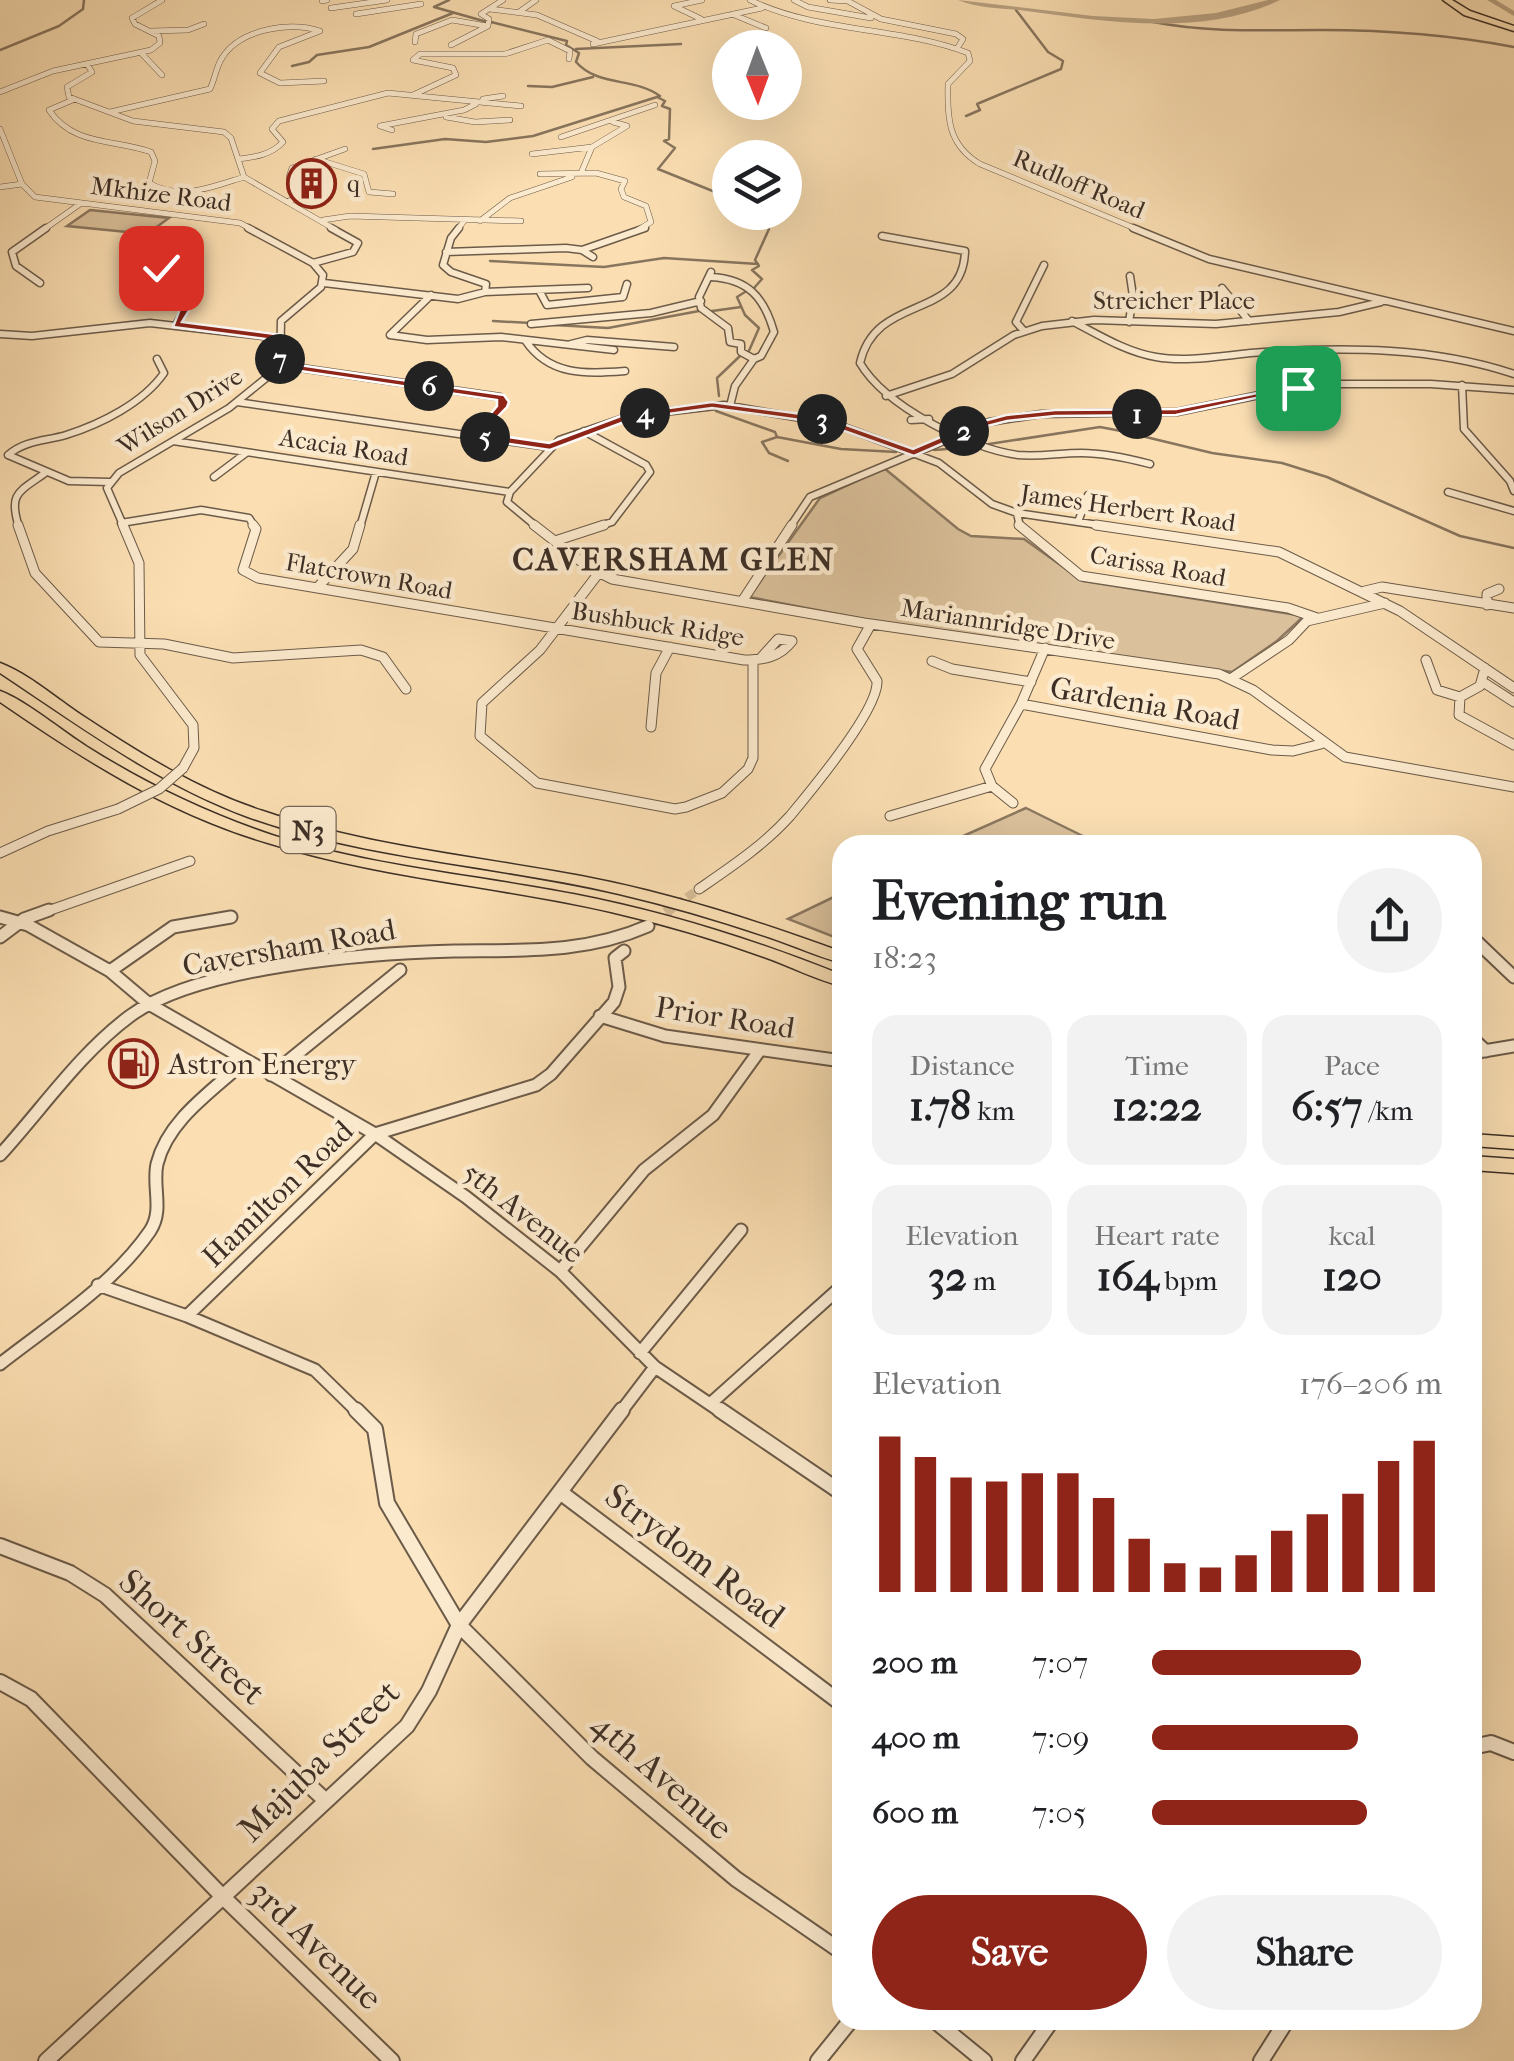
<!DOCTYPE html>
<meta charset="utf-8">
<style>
:root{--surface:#fff;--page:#f2f2f2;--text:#202124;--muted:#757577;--accent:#8f2418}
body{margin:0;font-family:"IM FELL French Canon",serif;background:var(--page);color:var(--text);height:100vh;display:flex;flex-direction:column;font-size:38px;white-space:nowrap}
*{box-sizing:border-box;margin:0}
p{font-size:32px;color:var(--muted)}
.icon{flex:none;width:55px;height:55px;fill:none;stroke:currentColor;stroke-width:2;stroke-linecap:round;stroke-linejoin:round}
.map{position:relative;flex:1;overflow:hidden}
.panel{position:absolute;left:832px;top:835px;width:650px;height:1195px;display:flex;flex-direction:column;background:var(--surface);border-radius:30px;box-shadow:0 10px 40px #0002}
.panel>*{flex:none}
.needle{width:65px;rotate:179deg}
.tools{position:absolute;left:712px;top:30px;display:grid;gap:20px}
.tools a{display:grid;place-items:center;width:90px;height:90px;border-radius:50%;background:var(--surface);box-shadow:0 10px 40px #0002;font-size:50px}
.pin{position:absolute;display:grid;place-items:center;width:85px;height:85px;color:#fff;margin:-42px;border-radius:20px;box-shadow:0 5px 15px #0006}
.km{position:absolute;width:50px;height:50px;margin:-25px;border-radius:50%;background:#222;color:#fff;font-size:28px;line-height:50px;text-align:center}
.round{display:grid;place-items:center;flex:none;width:105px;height:105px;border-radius:52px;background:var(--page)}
.overview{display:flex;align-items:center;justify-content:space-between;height:170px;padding:0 40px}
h1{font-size:55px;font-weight:700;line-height:75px}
.stats{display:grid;grid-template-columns:repeat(3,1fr);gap:15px;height:170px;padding:10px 40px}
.stats div{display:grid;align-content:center;border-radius:25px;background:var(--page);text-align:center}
.stats b{font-size:42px;font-weight:700}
.stats small{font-size:28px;font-weight:400}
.stats p{font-size:28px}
.chart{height:280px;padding:20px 40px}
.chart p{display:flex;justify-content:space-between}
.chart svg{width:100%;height:180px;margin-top:10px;stroke:var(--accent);stroke-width:6}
.action{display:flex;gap:20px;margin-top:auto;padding:20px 40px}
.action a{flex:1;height:115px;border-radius:60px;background:var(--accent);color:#fff;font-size:40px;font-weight:700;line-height:115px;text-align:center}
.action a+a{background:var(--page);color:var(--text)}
ul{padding:0 40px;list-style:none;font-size:32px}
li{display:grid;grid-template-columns:160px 120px 1fr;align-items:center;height:75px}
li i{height:25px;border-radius:12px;background:var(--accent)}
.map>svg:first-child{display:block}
</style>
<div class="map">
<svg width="1514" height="2061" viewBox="0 0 1514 2061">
<rect width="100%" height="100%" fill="#fbdfb3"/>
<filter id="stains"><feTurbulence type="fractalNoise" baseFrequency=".002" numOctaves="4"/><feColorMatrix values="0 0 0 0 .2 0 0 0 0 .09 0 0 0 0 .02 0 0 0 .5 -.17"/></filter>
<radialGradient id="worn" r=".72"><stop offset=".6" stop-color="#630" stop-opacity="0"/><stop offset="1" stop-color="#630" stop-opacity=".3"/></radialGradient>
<path fill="#dbc19b" stroke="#8c7860" stroke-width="2.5" d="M90,210l79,8 -22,16 -80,-8z
M884,468l74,61 13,7 53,3 59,42 221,35 -27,25 -45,31 -358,-51 -125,-24 71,-99z
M1026,808l75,37h-158z
M842,893v47l-54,-21z"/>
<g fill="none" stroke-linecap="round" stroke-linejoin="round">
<path stroke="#88755e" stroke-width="2.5" d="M449,0l-15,7 53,15
M491,22l76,19 -1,4 13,8 -3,9c22,25 58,15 84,34l-3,1 8,4 -3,5 8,3 -1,30 -5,2 11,7 -17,21 72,29
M1153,22c56,11 112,8 169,8 65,0 129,5 192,17
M576,49l105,-5
M0,50l59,-24 24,-17 1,-9
M292,66l17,-4 8,-7 52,-8 84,-34
M528,86l24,1 41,-10
M966,116l14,-6 -3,-6 84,-35 2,-8 -15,-9 -32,-42
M373,149l72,-10 41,3 47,-6 124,-39
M490,261l114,6 60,-9 94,6
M754,288l8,-9 -10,-9 7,-4 -4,-6 14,-31 -4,-14 -6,-3
M745,292l-8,5 8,18 14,13 -11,25
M712,311l29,-4
M493,321l38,2
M554,325l54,3 91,-17
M719,396l-2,-18 23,-22
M716,411l59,21 2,5 -15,5 7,11 19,8
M777,437l64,12 55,3
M989,444l111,-17 21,4 91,22 70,10 45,14 133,59 54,12
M934,450l40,-3"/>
<path fill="#baa383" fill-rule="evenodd" d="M958,0l135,16 61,3 62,-6 52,-13h12c-78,38 -179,21 -261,10 -20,-2 -43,-2 -61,-10z
M1487,0h9l18,11v5z"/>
<path stroke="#d5bc97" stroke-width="9" stroke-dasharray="9 4" stroke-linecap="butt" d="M666,913l33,-24"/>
<path stroke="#d5bc97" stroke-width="11" stroke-dasharray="11 5" stroke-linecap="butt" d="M653,922l16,-12"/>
<defs>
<path id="street-far4" d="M750,0c68,33 147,26 218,53l2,8 -22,23c-1,34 0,61 32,80l159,66
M794,0l14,7 63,11
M830,0l18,1
M846,0l35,19 75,15 7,5 -5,8
M322,1l5,-1
M331,8l56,-8
M490,9l47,6 60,26
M519,12l17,-12
M356,14l65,-10
M732,14l34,14
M701,19l-27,-13 28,-6
M151,31l37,-1 16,-6
M320,31l-41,16 -19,26 20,10 44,-2
M415,42l1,-8 36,-14 35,6
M593,44l169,-36
M451,45l37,-19 1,-7 -8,-5 22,-14
M142,54l20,21
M87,64l5,8 -25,15 2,10 64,24 91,11 7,6 13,39 92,53
M0,92l53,-21 98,-21 9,-7 -1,-7 -24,-12 -3,-6 30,-18
M413,95l43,-20 -3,-7 -40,-8 7,-6h85l43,-14 22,11 -1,8
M75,99l-26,11c24,36 65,29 102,42l4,9 -6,22c31,18 63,4 95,-6
M485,103l-2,-4 20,-3
M110,112l100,-23c5,-10 6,-22 12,-31 18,-29 68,-37 98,-27
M446,117l29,5 35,-2
M0,129l22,55 13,13 205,26 13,7
M392,130l-12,-4 84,-16 12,-6
M561,137l94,-32
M532,154l60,-7
M238,159c17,-2 33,-4 45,-17l-11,-13 7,-8 109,-28 133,13
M316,159l48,15 5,18 24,2
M581,173l11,-26 35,-21 -14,-4
M540,174l56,-1 29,8 -4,8 3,8 22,9 5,16 -13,8
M0,187l22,-3
M287,202l22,-10 -20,-15 3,-9 53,-19
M323,220l27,-4 171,5
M480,221l30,-23 62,-21
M43,230l37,-26
M457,230l8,-10"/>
<path id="street-far3" d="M459,228l-8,10 -8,27 8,7 35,12 -1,8
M1133,228l76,31 305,72
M882,236l83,15c-2,71 -89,41 -105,112 25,43 110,86 158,92 21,2 42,-2 63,-2 23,0 46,5 69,11
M582,250l63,-22
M446,252l120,-4 16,2 11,7
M313,263l40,-11 5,-9 -27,-15
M161,268v-4l-10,2 25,14 9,29 -9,16
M711,272l-12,25 2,11 27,20 2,14 11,2v8l13,7 -19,27 -5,20
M711,277c37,2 53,20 63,55l-13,24 -7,3
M40,283l-24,-17 -4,-14 34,-24
M324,283l134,16 27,-7 103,-4
M1222,288l27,33
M540,292l7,13 76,-8 4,-13
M431,295l-41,40 37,5 74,-3 113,13
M1072,321c27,14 54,31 84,36 33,6 74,-3 108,-5 83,-5 170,-5 250,22
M1129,322l4,-26 -3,-20
M531,324l120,-11 50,-12
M1024,331l-8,-9 28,-57
M0,334l32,2 118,-13 129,15
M525,340c24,36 60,34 100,31
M571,344l16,-4 87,7
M280,365l220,32 2,10 -28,29
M1462,385l2,44 46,52 4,10
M886,396l66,-22 62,-39 28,-9 52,-6 122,4 123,-12 42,-10
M237,402l312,45
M911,420l18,-1
M584,431l62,34 4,7 -38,50 -16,5
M173,441l337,51
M214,477l32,-24
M110,482l-41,-1 -61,-26c17,-15 38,-14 58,-20 35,-11 77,-32 98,-62l-7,-14
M510,492l49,-52 71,-24 94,-11 112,19 103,39 53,41 25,9 95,14
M510,492l-3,10 30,25
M1448,492l66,19
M1017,513l3,14
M1078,522l10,-27
M121,523l80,-13 48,8 6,9
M19,527c-11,-34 0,-35 26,-54
M124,527l-17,-39 12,-15 110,-65 47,-38 4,-5 1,-44 40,-34 2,-12 -10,-12 -65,-35
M360,527l16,-55
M790,527l20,-30 179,-75 52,-8 136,-2 111,-23 47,-5h96l83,6"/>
<path id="street-far2" d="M18,525l17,48 64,69 65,2 69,14 128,-8 22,7 23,32
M123,525l16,38 1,92 53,70 1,23 -11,20
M253,525l3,4 -13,41 15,8 486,82c20,0 36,-3 48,-19l-14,-2 -18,20
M534,525l54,42 24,12 252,44 355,51 34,16 92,67 169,30
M1019,525l62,51 207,32 29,10
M1096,525l183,27 121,59 114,77
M555,541l49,-16
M598,574l-58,76 -58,53 -2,33 57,47 138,26 11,-2 36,-14 26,-24 5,-11v-98
M317,588l36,-39 7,-24
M1365,591l17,-4 132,21
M743,600l49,-75
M1487,605v-11l12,-5
M1045,648l-24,56 251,46 21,1 28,-7
M1426,660l11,30 23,7
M932,661l20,8 79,13
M1485,668l-5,18 -20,11 -1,18 55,30
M1232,678l57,-38 18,-19 78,-18
M1483,682l31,20
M651,727l5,-54 14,-26
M1013,803l-21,-17 -7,-17 36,-65
M890,816l102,-30
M0,853l48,-22 70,-22
M699,889c32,-22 65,-44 91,-73 20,-24 89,-107 87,-135l-20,-32 14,-25
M42,913l148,-52"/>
<path id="street-far1" d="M0,917l28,8 82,46 39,33 226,130 91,63 94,74 95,96 68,46
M0,937l24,-18 25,-9
M1472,937l42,40
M110,971l63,-44 58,-10
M600,1016l65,20 177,25
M1472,1038l14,13
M1472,1053l42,-7
M271,1075l129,-105
M0,1155c42,-46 80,-102 130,-139 68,-50 239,-63 324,-65 68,-1 130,3 194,-25
M560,1271l84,-101 69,-55 47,-65
M98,1285l89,31 128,54 44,43
M187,1316l188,-182 161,-49 15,-11 63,-72 5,-15 -4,-29 9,-7
M640,1353l101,-123
M0,1364c51,-40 112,-78 150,-133 14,-21 2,-44 7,-67 11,-45 57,-74 89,-104
M710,1404l132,-118
M620,1413l35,-46"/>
<path id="street" d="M356,1410l19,19 12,74 72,122 133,133 144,121 106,73
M720,1410l122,83
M560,1492l282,212
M0,1546l70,27 35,22 221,206
M0,1682l31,17 192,198 169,164
M1472,1747l19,-4 23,9
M934,2020l50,41
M46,2061l361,-335 22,-35 30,-66 163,-215
M818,2061l33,-41
M1023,2061l29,-41
M1261,2061l26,-41"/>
<path id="highway" d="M1443,0h9l18,11 44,15v5l-50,-16z
M0,663c29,11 57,36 83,53 56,37 115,74 180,95 103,35 212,45 318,65 90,17 176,45 261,76v11c-24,-6 -47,-17 -71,-25 -50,-17 -101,-32 -152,-44 -123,-29 -251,-34 -371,-77 -90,-33 -168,-91 -248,-144z
M0,691c27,10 63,41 89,57 59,37 120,66 186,88 96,30 199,39 298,58 93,18 182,46 269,81v11c-26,-6 -52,-20 -78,-29 -50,-18 -101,-33 -153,-45 -114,-26 -231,-34 -343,-69 -99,-29 -184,-83 -268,-141z
M1472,1134l42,3v12l-42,-3z
M1472,1156l42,3v14l-42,-3z"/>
</defs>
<use href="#street-far4" stroke="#6c5b49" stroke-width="6"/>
<use href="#street-far3" stroke="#6c5b49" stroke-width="9"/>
<use href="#street-far2" stroke="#6c5b49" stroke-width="11"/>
<use href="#street-far1" stroke="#6c5b49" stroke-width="15"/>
<use href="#street" stroke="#6c5b49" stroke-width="18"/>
<use href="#highway" stroke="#3d2f26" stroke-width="3"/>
<use href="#street-far4" stroke="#fceace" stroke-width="5"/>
<use href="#street-far3" stroke="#fceace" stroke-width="6"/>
<use href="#street-far2" stroke="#fceace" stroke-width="9"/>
<use href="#street-far1" stroke="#fceace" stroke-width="11"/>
<use href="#street" stroke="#fceace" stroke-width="14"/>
<use href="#highway" fill="#fbdfb3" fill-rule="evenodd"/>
<defs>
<path id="street-bridge" d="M118,809l41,-20 24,-21"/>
</defs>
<use href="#street-bridge" stroke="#6c5b49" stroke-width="11" stroke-linecap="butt"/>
<use href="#street-bridge" stroke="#fceace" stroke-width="9"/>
</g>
<path fill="#8f2418" stroke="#fff" stroke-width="2.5" d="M158,266h7l15,14 10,29 -8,13 101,13 2,28 219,32 5,7 -2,5 -25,26 67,10 77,-29 86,-12 112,15 89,32 56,-24 37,-10 49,-5 121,-1 122,-24 5,3 -127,27 -121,1 -48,5 -31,8 -62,27 -92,-33 -110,-15 -80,11 -82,31 -80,-12 27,-32v-6l-217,-32 -5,-3 -1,-25 -101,-13 7,-18 -9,-28z"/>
<defs>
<symbol id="building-ring" viewBox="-11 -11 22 22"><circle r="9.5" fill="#fceace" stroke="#8f2418" stroke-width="1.5"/><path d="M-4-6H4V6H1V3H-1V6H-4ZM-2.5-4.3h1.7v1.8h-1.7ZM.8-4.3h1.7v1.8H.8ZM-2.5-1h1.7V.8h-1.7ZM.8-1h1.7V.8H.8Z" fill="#8f2418"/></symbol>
<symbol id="fuel-ring" viewBox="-11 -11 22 22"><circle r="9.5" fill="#fceace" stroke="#8f2418" stroke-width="1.5"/><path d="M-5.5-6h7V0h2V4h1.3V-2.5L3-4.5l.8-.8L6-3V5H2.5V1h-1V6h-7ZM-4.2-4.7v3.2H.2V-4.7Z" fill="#8f2418"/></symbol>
</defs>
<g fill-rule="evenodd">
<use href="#building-ring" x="284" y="156" width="55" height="55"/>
<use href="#fuel-ring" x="106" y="1036" width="55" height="55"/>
</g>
<g text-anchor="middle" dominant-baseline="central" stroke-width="9" stroke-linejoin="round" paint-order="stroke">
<g font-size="25" fill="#3d2f26" stroke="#fceace" text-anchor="start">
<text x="347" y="183">q</text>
</g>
<g font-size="25" fill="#3d2f26" stroke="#fceace">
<text transform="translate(1079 184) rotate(23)">Rudloff Road</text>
<text transform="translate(161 194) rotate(7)">Mkhize Road</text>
<text x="1174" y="300">Streicher Place</text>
<text transform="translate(180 411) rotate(-32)">Wilson Drive</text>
<text transform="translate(344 447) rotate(9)">Acacia Road</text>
<text transform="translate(1128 508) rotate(8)">James Herbert Road</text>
<text transform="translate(1158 566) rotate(10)">Carissa Road</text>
<text transform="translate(369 576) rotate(10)">Flatcrown Road</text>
<text transform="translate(658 624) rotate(9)">Bushbuck Ridge</text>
<text transform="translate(1008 624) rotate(9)">Mariannridge Drive</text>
</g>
<rect fill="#fceace" stroke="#766758" stroke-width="2.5" x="280.5" y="807" width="55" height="46" rx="8"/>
<g font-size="28" font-weight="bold" fill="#3d2f26">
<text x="308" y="830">N3</text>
</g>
<g font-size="30" fill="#3d2f26" stroke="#fceace">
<text transform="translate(1145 704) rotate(10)">Gardenia Road</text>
<text transform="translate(289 948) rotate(-10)">Caversham Road</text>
<text transform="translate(725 1018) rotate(9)">Prior Road</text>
<text transform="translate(278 1194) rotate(-44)">Hamilton Road</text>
<text transform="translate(523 1213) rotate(38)">5th Avenue</text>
</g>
<g font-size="30" fill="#3d2f26" stroke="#fceace" text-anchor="start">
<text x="168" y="1064">Astron Energy</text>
</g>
<g font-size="32" font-weight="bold" letter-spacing="2.5" fill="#3d2f26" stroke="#fceace">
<text x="674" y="559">CAVERSHAM GLEN</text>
</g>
<g font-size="35" fill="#3d2f26" stroke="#fceace">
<text transform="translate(695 1556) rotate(37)">Strydom Road</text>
<text transform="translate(192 1637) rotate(42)">Short Street</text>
<text transform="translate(319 1761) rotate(-45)">Majuba Street</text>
<text transform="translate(662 1776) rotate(41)">4th Avenue</text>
<text transform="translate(316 1945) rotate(44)">3rd Avenue</text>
</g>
</g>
<rect width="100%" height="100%" filter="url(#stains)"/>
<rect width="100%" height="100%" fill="url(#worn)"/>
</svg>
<div class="tools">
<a><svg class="needle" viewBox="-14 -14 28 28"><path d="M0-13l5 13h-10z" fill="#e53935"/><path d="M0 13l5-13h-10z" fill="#757577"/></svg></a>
<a><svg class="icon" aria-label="layers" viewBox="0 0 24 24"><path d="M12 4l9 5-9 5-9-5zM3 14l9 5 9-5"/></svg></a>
</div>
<div class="pin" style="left:1298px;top:388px;background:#1e9e55"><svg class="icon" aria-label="arrive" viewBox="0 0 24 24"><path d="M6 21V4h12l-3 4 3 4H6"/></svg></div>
<div class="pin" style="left:161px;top:268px;background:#d93025"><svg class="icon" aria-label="check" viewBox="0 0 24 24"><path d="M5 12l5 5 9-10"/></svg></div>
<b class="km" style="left:1137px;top:414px">1</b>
<b class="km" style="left:964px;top:431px">2</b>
<b class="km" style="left:822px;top:419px">3</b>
<b class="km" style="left:645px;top:413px">4</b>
<b class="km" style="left:485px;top:437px">5</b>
<b class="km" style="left:429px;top:386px">6</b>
<b class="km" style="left:280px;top:359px">7</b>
<section class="panel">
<div class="overview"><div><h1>Evening run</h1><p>18:23</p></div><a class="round"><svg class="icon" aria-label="share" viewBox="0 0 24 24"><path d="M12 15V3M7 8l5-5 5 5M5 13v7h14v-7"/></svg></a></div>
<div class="stats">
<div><p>Distance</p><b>1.78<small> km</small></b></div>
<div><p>Time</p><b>12:22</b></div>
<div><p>Pace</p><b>6:57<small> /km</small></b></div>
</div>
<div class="stats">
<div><p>Elevation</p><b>32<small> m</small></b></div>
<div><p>Heart rate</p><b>164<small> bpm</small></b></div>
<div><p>kcal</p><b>120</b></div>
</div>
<div class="chart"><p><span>Elevation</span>176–206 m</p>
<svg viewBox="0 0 160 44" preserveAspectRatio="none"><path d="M5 44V6M15 44V11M25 44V16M35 44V17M45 44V15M55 44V15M65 44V21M75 44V31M85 44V37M95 44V38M105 44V35M115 44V29M125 44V25M135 44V20M145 44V12M155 44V7"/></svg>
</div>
<ul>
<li><b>200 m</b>7:07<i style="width:72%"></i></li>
<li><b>400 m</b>7:09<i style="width:71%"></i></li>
<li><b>600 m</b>7:05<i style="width:74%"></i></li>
</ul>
<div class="action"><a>Save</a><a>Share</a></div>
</section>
</div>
